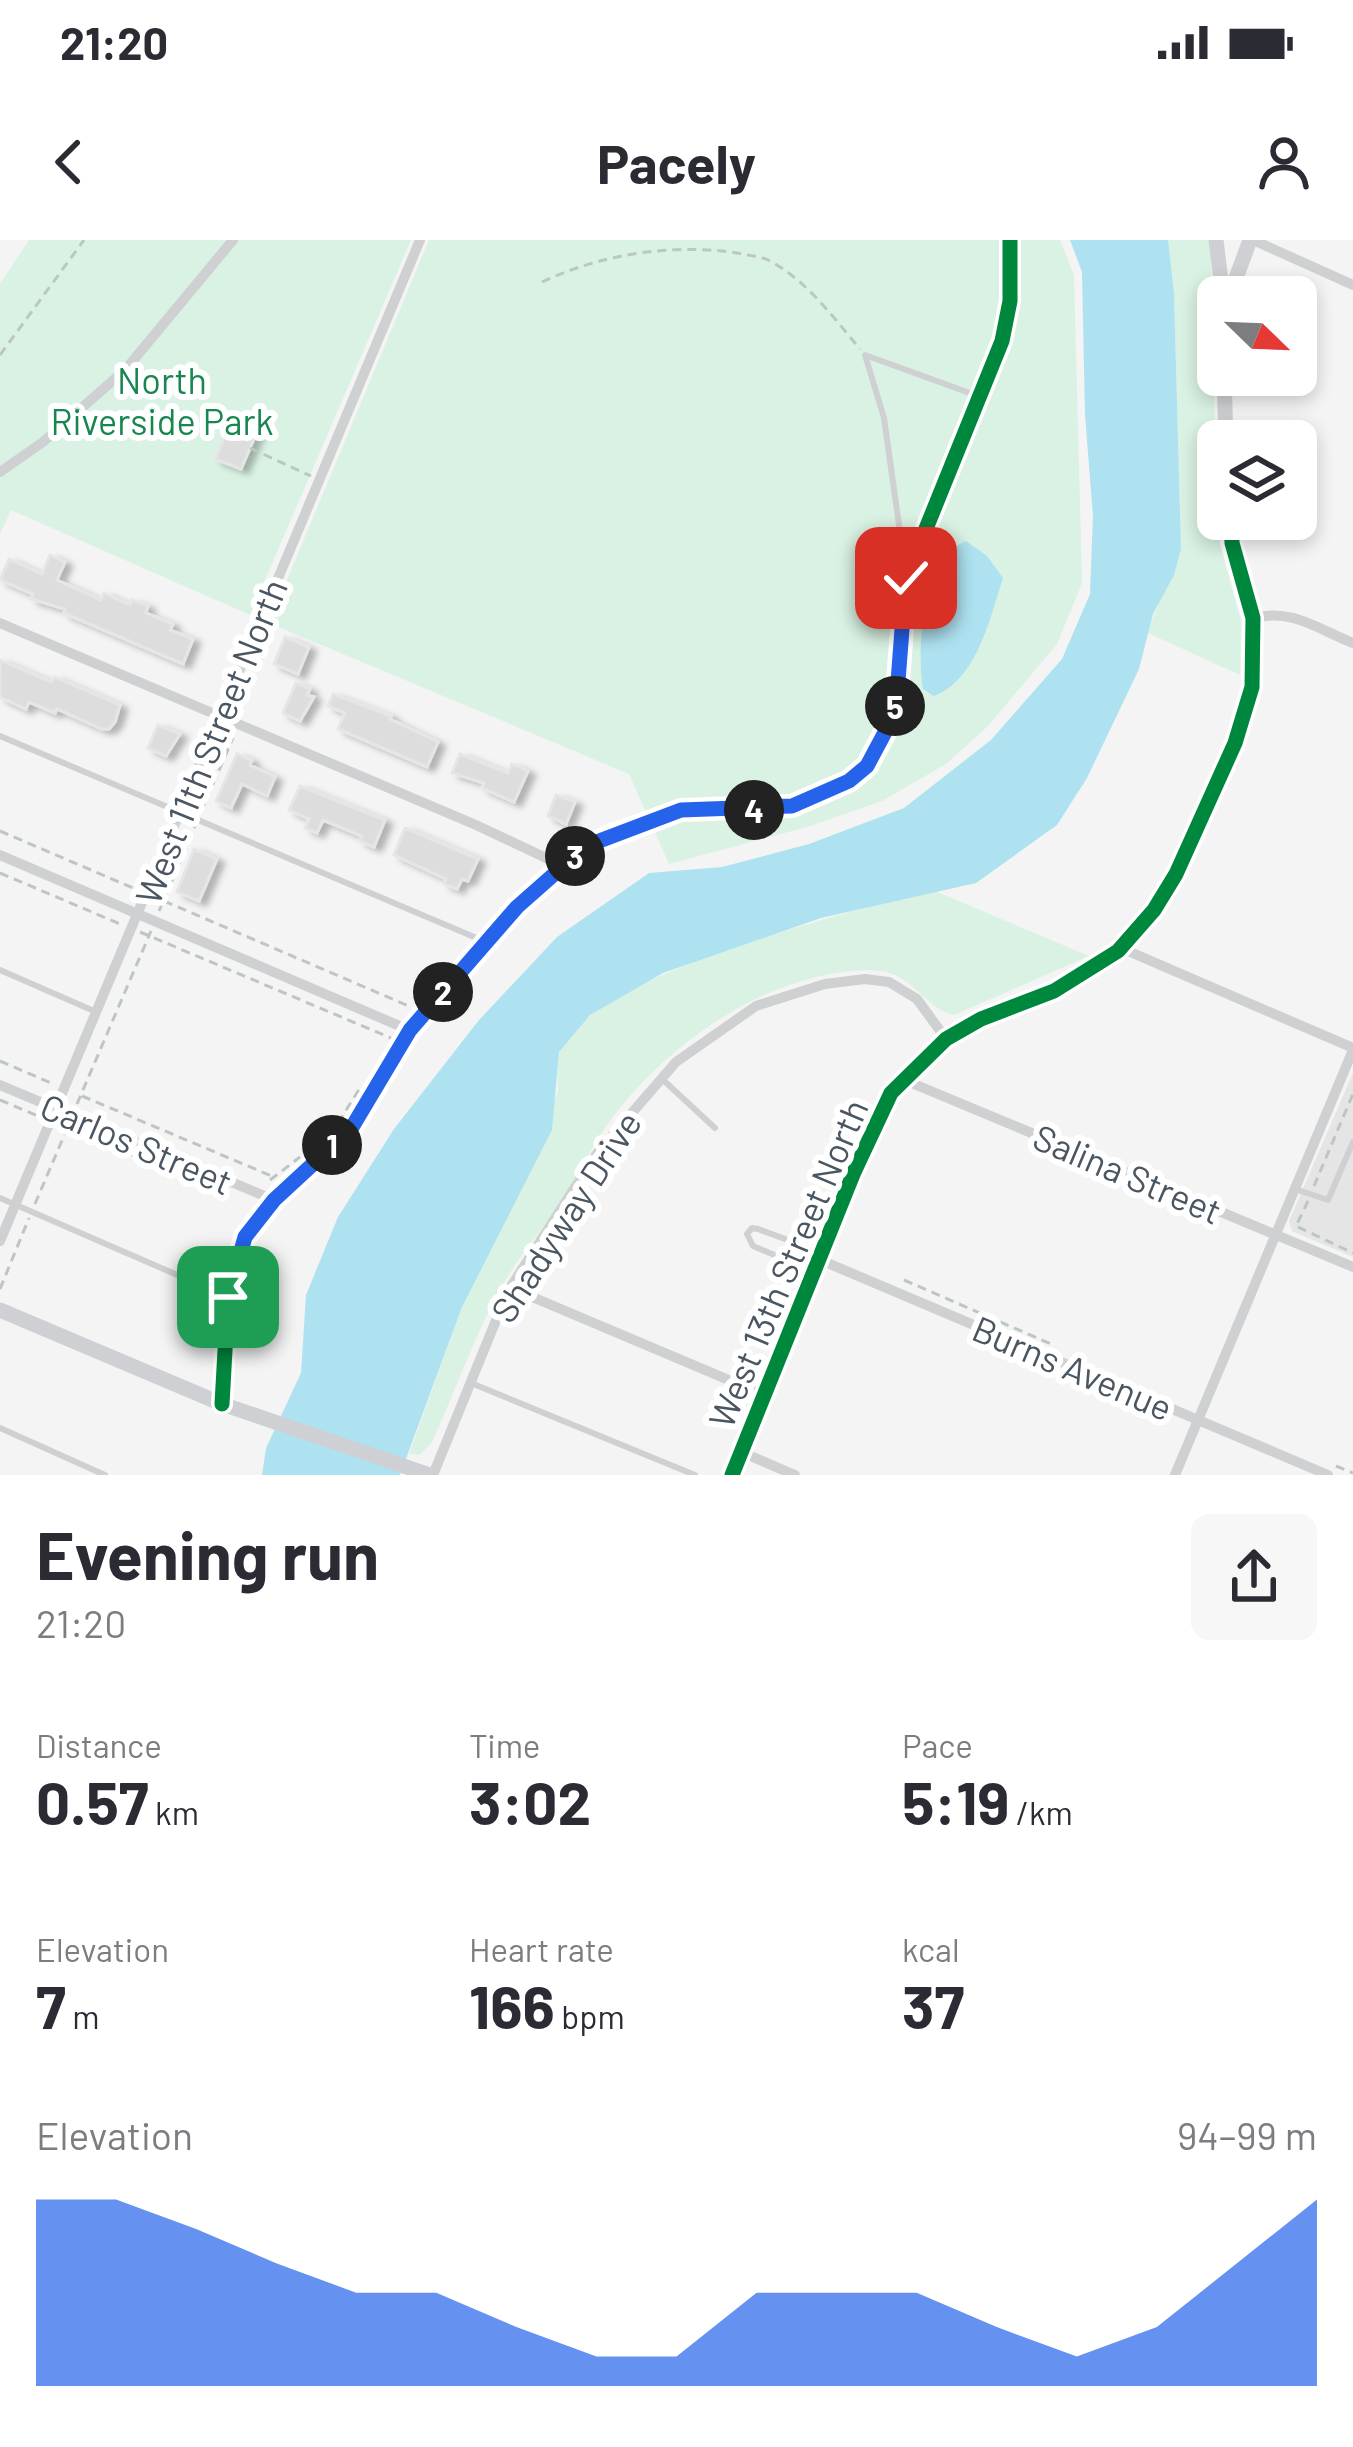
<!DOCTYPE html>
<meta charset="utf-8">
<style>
:root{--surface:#fff;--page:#f7f7f7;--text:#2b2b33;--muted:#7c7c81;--accent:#2563eb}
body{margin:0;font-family:Barlow,sans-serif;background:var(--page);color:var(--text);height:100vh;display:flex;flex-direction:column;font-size:45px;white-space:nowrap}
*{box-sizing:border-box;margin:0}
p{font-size:39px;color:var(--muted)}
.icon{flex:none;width:66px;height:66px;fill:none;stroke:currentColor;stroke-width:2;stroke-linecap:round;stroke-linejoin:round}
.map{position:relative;height:1235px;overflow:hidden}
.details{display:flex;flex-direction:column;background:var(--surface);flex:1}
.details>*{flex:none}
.needle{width:78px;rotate:113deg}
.buttons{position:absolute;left:1197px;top:36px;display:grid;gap:24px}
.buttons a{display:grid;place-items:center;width:120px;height:120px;border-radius:18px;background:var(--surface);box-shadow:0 6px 18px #0003;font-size:60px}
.pin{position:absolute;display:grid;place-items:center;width:102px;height:102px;color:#fff;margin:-51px;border-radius:24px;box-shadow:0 6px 18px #0006}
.km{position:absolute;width:60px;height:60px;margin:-30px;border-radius:50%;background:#222;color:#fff;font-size:33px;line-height:60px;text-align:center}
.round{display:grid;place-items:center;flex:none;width:126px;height:126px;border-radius:18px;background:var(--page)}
.head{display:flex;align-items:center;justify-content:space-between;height:204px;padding:0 36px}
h1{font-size:66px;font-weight:700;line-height:90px}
.stats{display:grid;grid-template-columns:repeat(3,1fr);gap:18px;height:204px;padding:12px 36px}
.stats div{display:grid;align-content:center}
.stats b{font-size:60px;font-weight:700}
.stats small{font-size:33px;font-weight:400}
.stats p{font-size:33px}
.chart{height:336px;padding:24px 36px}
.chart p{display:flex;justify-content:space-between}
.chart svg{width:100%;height:216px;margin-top:12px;fill:var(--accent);opacity:.7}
.status{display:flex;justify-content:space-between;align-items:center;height:84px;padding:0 60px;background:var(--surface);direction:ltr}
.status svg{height:33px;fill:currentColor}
header{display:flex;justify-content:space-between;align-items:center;height:156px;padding:0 36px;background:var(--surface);font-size:54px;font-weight:700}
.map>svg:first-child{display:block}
</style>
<div class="status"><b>21:20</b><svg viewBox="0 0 49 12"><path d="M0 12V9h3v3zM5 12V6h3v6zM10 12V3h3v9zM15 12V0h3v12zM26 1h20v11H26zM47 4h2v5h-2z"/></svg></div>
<header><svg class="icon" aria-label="back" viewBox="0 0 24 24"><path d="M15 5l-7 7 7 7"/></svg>Pacely<svg class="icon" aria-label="person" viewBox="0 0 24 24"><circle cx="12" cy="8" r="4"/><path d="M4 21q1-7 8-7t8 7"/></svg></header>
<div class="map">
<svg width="1353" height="1235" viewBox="0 0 1353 1235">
<defs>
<filter id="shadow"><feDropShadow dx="7" dy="4" stdDeviation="3" flood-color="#0004"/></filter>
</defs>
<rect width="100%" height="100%" fill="#f4f4f4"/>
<path fill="#e6e5e6" d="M1353,833v184l-61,-26 -3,-10z"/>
<path fill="#d9f2e3" d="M29,0h382l-161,375 -239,-105 -11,24v-250z
M429,0h631l14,35 8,308 -25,61 -69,82 -42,38 -64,37 -75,26 -138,37 -40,-90 -360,-151z
M1168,0h41l2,10 6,284 24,87 -1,54 -92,-42c8,-30 25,-54 33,-84l-7,-257z
M935,651l154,65 -135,59c-27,-6 -39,-36 -68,-43 -25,-5 -57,1 -81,8 -79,23 -156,83 -202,151 -14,20 -23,42 -37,63 -16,25 -36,49 -53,74 -34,53 -55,118 -81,174l-12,13 -11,-1 53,-147 96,-216c0,-11 -2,-26 1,-37 25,-79 299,-145 376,-163z"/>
<path fill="#aee2f0" d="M1070,0h98l6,52 7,257 -7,26 -21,39 -14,55 -52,109 -30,47 -81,58 -155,35 -158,55 -73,42 -31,37 -7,78 -90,177 -62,168h-138l4,-27 35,-75 5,-78 32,-78 56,-88 85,-109 78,-83 92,-64 73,-6 87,-23 95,-36 87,-68 71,-81 28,-65 3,-78 -8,-101 -3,-143z
M966,301l21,15 16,22c-13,40 -26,102 -69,118l-11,-7c-7,-39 1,-132 43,-148z"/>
<path fill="#ddddde" stroke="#e5e6e7" stroke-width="3" filter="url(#shadow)" d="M234,176l25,11 -18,42 -26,-10z
M50,315l15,7 -8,18 44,20 3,-7 26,12 2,-5 16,6 -2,7 27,11 -3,6 23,9 -10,25 -119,-51 1,-4 -34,-10 2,-5 -33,-14 9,-21 33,15z
M285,397l24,10 -11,27 -24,-10z
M0,420l51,22 4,-5 65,28 -5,17 -6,7h-7l-45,-20 -2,4 -26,-11 -3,7 -26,-12z
M296,443l14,6 -3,6 7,2 -14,24 -17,-8z
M333,454l58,22 -1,3 48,23 -11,25 -89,-38 7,-16 -17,-7z
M158,485l22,9 -14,22 -18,-8z
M237,514l15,6 -2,5 25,12 -8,19 -25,-12 -11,24 -15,-7z
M460,514l48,19 4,-9 16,7 -14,31 -32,-14 2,-5 -32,-10z
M300,546l85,34 -11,27 -14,-6 2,-5 -39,-16 -6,13 -12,-5 4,-9 -20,-9z
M556,555l19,7 -9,22 -18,-8z
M405,588l73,31 -10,22 -6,-2 -5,10 -13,-5 2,-5 -52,-24z
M194,609l23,10 -18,42 -22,-9z"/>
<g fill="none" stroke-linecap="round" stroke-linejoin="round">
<path stroke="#bcc7c4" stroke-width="3" stroke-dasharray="9 6" stroke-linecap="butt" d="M542,42c68,-32 152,-42 224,-23 39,19 67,58 94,90
M0,115l84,-115
M250,208l61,28
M201,572l32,-74
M0,591l133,57
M0,633l120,51
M164,661l247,106
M159,671l36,-85
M140,692l251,106
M0,821l51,22
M82,856l192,81
M0,860l38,16
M77,864l74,-173
M338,883l24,-38
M69,889l124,51
M270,940l30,-23
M1314,946l39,-92
M1308,961l-12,25 57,27
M35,964l34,-80
M904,1040l147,64
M0,1049l29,-71
M1336,1226l17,7"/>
<path stroke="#ced0d2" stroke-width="6" d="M906,335l-22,-157 -19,-63 113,41
M0,496l486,206
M0,730l94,41
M661,838l54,50
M1295,949l33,11 25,-58
M0,958l228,99
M810,1030l-57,-24 -6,-12 5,-6 6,1 60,22
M471,1143l224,92
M0,1188l105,47"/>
<path stroke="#ced0d2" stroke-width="10" d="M1253,0l100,45
M0,232l43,-30 83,-73 107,-129
M1253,378c40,-10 64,11 100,25
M0,383l476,202 87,41
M0,615l409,175
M1121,708l232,100
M902,839l451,188
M0,845l274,115
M0,1001l420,-1001
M818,1019l510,216
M511,1048l253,107
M222,1164l6,-107 17,-60 36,-46 70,-62 58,-99 108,-123 69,-61 26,-12 69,-24 111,-5 57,-24 18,-15 24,-45 6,-27 9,-116 96,-237 8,-40v-61
M741,1212l54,23
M433,1235l75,-184 90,-139 78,-90 80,-56 69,-22 40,-5 24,3 28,17 29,40
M1175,1235l178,-425"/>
<path stroke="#ced0d4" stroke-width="15" d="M1216,0l7,57
M1229,57l21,-57
M1224,135l2,66
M0,1070l222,94 208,71
M732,1235l122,-303 37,-79 55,-54 35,-20 73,-28 64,-40 36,-41 22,-36 59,-131 17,-56 1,-69 -21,-75 -1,-24"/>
<defs>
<path id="cycleway" d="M222,1164l6,-107 17,-60 36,-46 70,-62 58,-99 108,-123 69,-61 26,-12 69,-24 111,-5 57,-24 18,-15 24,-45 6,-27 9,-116 96,-237 8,-40v-61
M732,1235l122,-303 37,-79 55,-54 35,-20 73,-28 64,-40 36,-41 22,-36 59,-131 17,-56 1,-69 -21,-75 -1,-24"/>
</defs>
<use href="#cycleway" stroke="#fff" stroke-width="22"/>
<use href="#cycleway" stroke="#00873e" stroke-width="15"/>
</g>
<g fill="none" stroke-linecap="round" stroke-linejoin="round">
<defs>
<path id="route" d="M228,1057l17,-60 29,-37 77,-71 59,-99 107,-123 69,-61 95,-36 111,-4 57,-25 18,-15 24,-45 6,-27 9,-116"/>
</defs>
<use href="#route" stroke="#fff" stroke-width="24"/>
<use href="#route" stroke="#2563eb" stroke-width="15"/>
</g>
<g text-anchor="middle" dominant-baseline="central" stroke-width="12" stroke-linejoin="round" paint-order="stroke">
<g font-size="36" fill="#17864f" stroke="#fff">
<text x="162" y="139">North<tspan x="162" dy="41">Riverside Park</tspan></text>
</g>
<g font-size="36" fill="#4a5661" stroke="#fff">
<text transform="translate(210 501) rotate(-68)">West 11th Street North</text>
<text transform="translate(137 903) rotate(23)">Carlos Street</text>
<text transform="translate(1128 933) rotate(23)">Salina Street</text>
<text transform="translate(565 976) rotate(-57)">Shadyway Drive</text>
<text transform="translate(787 1023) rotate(-67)">West 13th Street North</text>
<text transform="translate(1073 1127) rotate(23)">Burns Avenue</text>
</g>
</g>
</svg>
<div class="buttons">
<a><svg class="needle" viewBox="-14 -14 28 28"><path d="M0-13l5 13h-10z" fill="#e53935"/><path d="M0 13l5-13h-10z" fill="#7c7c81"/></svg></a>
<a><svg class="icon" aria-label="layers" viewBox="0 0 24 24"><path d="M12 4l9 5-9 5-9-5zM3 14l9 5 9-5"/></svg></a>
</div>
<div class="pin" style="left:228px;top:1057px;background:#1e9e55"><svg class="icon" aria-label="arrive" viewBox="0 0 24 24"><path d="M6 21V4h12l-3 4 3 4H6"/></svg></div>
<div class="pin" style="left:906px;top:338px;background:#d93025"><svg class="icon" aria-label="check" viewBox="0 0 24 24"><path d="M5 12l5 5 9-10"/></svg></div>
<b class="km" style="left:332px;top:905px">1</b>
<b class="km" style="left:443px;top:752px">2</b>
<b class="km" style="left:575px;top:616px">3</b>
<b class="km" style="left:754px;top:570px">4</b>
<b class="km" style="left:895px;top:466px">5</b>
</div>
<section class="details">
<div class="head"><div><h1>Evening run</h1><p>21:20</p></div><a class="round"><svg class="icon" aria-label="share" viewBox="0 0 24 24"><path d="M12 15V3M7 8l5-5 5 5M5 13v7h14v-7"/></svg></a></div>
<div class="stats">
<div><p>Distance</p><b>0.57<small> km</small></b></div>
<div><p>Time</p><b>3:02</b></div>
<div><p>Pace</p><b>5:19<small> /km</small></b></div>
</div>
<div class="stats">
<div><p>Elevation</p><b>7<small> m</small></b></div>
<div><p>Heart rate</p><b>166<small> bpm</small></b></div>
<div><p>kcal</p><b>37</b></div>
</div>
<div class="chart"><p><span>Elevation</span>94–99 m</p>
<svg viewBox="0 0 160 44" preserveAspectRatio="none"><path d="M0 44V6L10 6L20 12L30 19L40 25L50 25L60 32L70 38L80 38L90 25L100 25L110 25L120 32L130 38L140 32L150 19L160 6V44z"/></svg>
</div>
</section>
